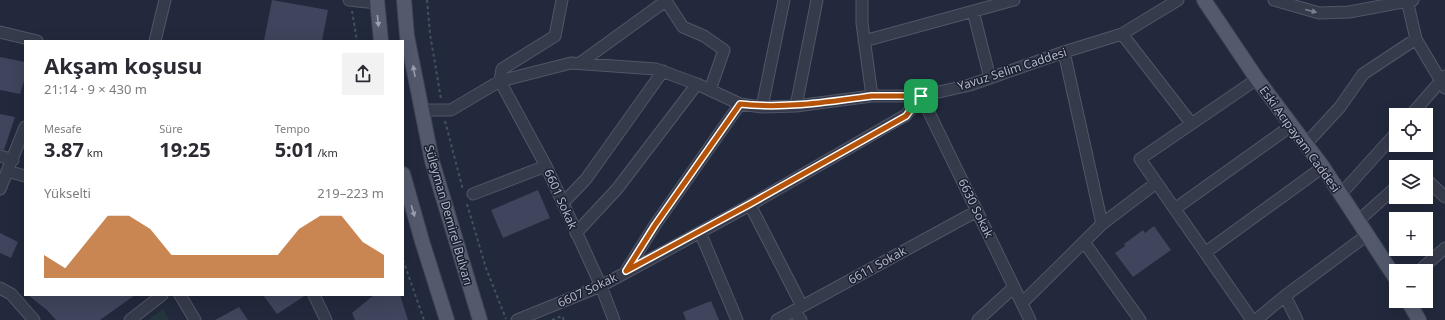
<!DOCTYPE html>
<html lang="tr">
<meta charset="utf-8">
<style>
:root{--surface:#fff;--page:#f2f2f3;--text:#2b2b33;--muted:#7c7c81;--accent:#b45309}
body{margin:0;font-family:"Noto Sans",sans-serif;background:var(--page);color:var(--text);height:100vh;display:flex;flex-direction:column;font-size:15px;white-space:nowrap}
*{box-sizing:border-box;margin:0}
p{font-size:13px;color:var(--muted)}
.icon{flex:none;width:22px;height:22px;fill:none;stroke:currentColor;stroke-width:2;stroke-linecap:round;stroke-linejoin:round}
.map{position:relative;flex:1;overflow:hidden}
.sheet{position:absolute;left:24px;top:40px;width:380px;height:256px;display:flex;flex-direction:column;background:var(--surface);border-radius:0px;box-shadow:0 4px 16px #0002}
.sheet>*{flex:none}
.fabs{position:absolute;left:1389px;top:108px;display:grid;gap:8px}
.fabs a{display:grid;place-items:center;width:44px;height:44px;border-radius:0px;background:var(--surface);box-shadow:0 4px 16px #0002;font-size:20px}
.pin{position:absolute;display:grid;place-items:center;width:34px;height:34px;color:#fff;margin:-17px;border-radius:8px;box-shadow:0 2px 6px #0006}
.round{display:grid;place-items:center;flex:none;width:42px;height:42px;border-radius:0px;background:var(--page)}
.headline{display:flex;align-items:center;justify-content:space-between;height:68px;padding:0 20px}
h1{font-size:22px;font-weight:700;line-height:30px}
.stats{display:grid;grid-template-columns:repeat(3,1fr);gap:6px;height:68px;padding:4px 20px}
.stats div{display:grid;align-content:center}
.stats b{font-size:20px;font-weight:700}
.stats small{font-size:11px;font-weight:400}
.stats p{font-size:11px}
.chart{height:112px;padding:8px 20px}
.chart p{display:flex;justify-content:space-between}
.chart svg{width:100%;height:72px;margin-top:4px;fill:var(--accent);opacity:.7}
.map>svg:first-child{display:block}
</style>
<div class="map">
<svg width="1445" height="320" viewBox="0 0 1445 320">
<rect width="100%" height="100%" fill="#22293c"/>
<path fill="#24363d" d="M163,309l6,11h-21z"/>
<path fill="#3e455c" d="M272,0l56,10 -6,31h-58z
M0,57l25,5v16l-5,16 -20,-4z
M0,114l15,3 -11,33 -4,-1z
M538,190l12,28 -47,20 -12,-28z
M1154,226l17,24 -38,27 -18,-24 10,-7 -1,-2 19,-14 2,3z
M0,233l18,9 -7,16 -11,-5z
M28,295h107l-35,25h-44l-9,-10z
M263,295h43l-29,19z
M374,295h26l8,25h-53l-3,-7z
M711,301l8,19h-33l-3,-8z
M239,307l9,13h-33z"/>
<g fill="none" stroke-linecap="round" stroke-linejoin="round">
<defs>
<path id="minor" d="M349,0l28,3
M562,0l-7,36 -53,33 -2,12 46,85 55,120 13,34
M862,0v23l10,73
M1274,0l45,13 30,-1 64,-12
M1407,0l9,39 29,49
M666,1l17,26 21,9 20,14 -14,40
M973,11l17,67
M0,32l37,9
M1122,34l69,89
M155,41l10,-41
M864,41l150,-41
M1064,52l38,172
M580,63l87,-63
M796,106l21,-106
M762,107l22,-107
M421,110h30l49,-29 71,-18 85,6 41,15 43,20 22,3 34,-1 76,-10h49l49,-11 94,-33 58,-18 56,-34
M1411,115l34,-39
M1305,145l35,-38 23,-33 53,-35
M0,156l13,4
M7,171l18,5
M1426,179l19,18
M0,189l25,-62
M473,194l73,-28
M1340,195l56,-62
M563,203l23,-24 77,-108
M750,205l52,101
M1176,208l115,-82
M1358,221l38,-34
M700,232l37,88
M576,233l41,-44 80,-105
M1084,242l56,78
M1206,252l117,-85
M626,271l29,-46 85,-121
M1419,271l26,-23
M0,288l11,6 23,26
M180,295l15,25
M314,295l12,25
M1285,296l12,24
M1022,303l80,-79 54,-41
M794,311l7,9
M130,320l32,-25
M517,320l84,-34 149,-81 156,-90 15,-19 109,224
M777,320l200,-109
M978,320l36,-33
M1252,320l-112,-161 117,-80
M1256,320l29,-24 82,-61"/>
<path id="major" d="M377,0l4,41
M404,0l3,36 25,125 48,159
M1204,0l53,79 66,88 73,112
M403,174l19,67 25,79
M1408,301l11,19"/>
</defs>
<use href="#minor" stroke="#515667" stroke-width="13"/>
<use href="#major" stroke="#3f4455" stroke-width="16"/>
<path stroke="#42535a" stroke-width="2" stroke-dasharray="3 3" stroke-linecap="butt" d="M427,0l3,34 11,65
M352,11l5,30
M445,121l18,69
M467,204l19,64 20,51
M403,260l21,60
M552,320l10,-4 2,4"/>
<use href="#minor" stroke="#363b4c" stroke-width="11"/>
<use href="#major" stroke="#535a6c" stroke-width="14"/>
</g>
<defs><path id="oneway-solid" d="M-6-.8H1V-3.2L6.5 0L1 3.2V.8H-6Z"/></defs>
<use fill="#7a7f90" href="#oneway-solid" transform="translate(1311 11) rotate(14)"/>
<g fill="#9a9fb1">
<use href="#oneway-solid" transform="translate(378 21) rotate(84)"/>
<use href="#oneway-solid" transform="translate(414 71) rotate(-100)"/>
<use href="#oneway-solid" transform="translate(413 211) rotate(73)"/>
</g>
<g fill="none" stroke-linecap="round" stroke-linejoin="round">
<defs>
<path id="route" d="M872,96h49l-15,20 -156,88 -124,67 29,-46 85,-121c44,5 88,-2 132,-8z"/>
</defs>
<use href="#route" stroke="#fff" stroke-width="8"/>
<use href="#route" stroke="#b45309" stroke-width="5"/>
</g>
<g text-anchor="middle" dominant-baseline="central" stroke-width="3" stroke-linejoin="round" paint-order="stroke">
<g font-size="12" fill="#b1b6c8" stroke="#1b2031">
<text transform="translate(1012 69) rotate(-18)">Yavuz Selim Caddesi</text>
<text transform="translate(1300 139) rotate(54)">Eski Acıpayam Caddesi</text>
<text transform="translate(561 199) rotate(66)">6601 Sokak</text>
<text transform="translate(976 208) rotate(64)">6630 Sokak</text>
<text transform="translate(449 215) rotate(74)">Süleyman Demirel Bulvarı</text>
<text transform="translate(877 265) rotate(-29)">6611 Sokak</text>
<text transform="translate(587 290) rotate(-25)">6607 Sokak</text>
</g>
</g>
</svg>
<div class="fabs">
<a><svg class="icon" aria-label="locate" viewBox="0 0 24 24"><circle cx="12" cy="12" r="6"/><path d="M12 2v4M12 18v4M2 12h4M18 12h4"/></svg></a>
<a><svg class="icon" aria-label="layers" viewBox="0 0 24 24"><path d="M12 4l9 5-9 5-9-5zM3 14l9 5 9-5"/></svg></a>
<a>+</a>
<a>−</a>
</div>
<div class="pin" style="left:921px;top:96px;background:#1e9e55"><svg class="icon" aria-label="arrive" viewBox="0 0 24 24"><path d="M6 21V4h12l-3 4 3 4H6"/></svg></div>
<section class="sheet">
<div class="headline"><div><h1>Akşam koşusu</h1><p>21:14 · 9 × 430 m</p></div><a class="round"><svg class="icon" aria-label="share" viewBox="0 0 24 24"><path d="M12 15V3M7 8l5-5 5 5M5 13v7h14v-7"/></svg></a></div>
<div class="stats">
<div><p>Mesafe</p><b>3.87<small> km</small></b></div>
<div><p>Süre</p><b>19:25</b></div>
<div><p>Tempo</p><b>5:01<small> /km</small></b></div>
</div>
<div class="chart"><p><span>Yükselti</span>219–223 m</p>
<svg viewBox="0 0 160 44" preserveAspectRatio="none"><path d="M0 44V30L10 38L20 22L30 6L40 6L50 14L60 30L70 30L80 30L90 30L100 30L110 30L120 14L130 6L140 6L150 22L160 30V44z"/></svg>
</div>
</section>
</div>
